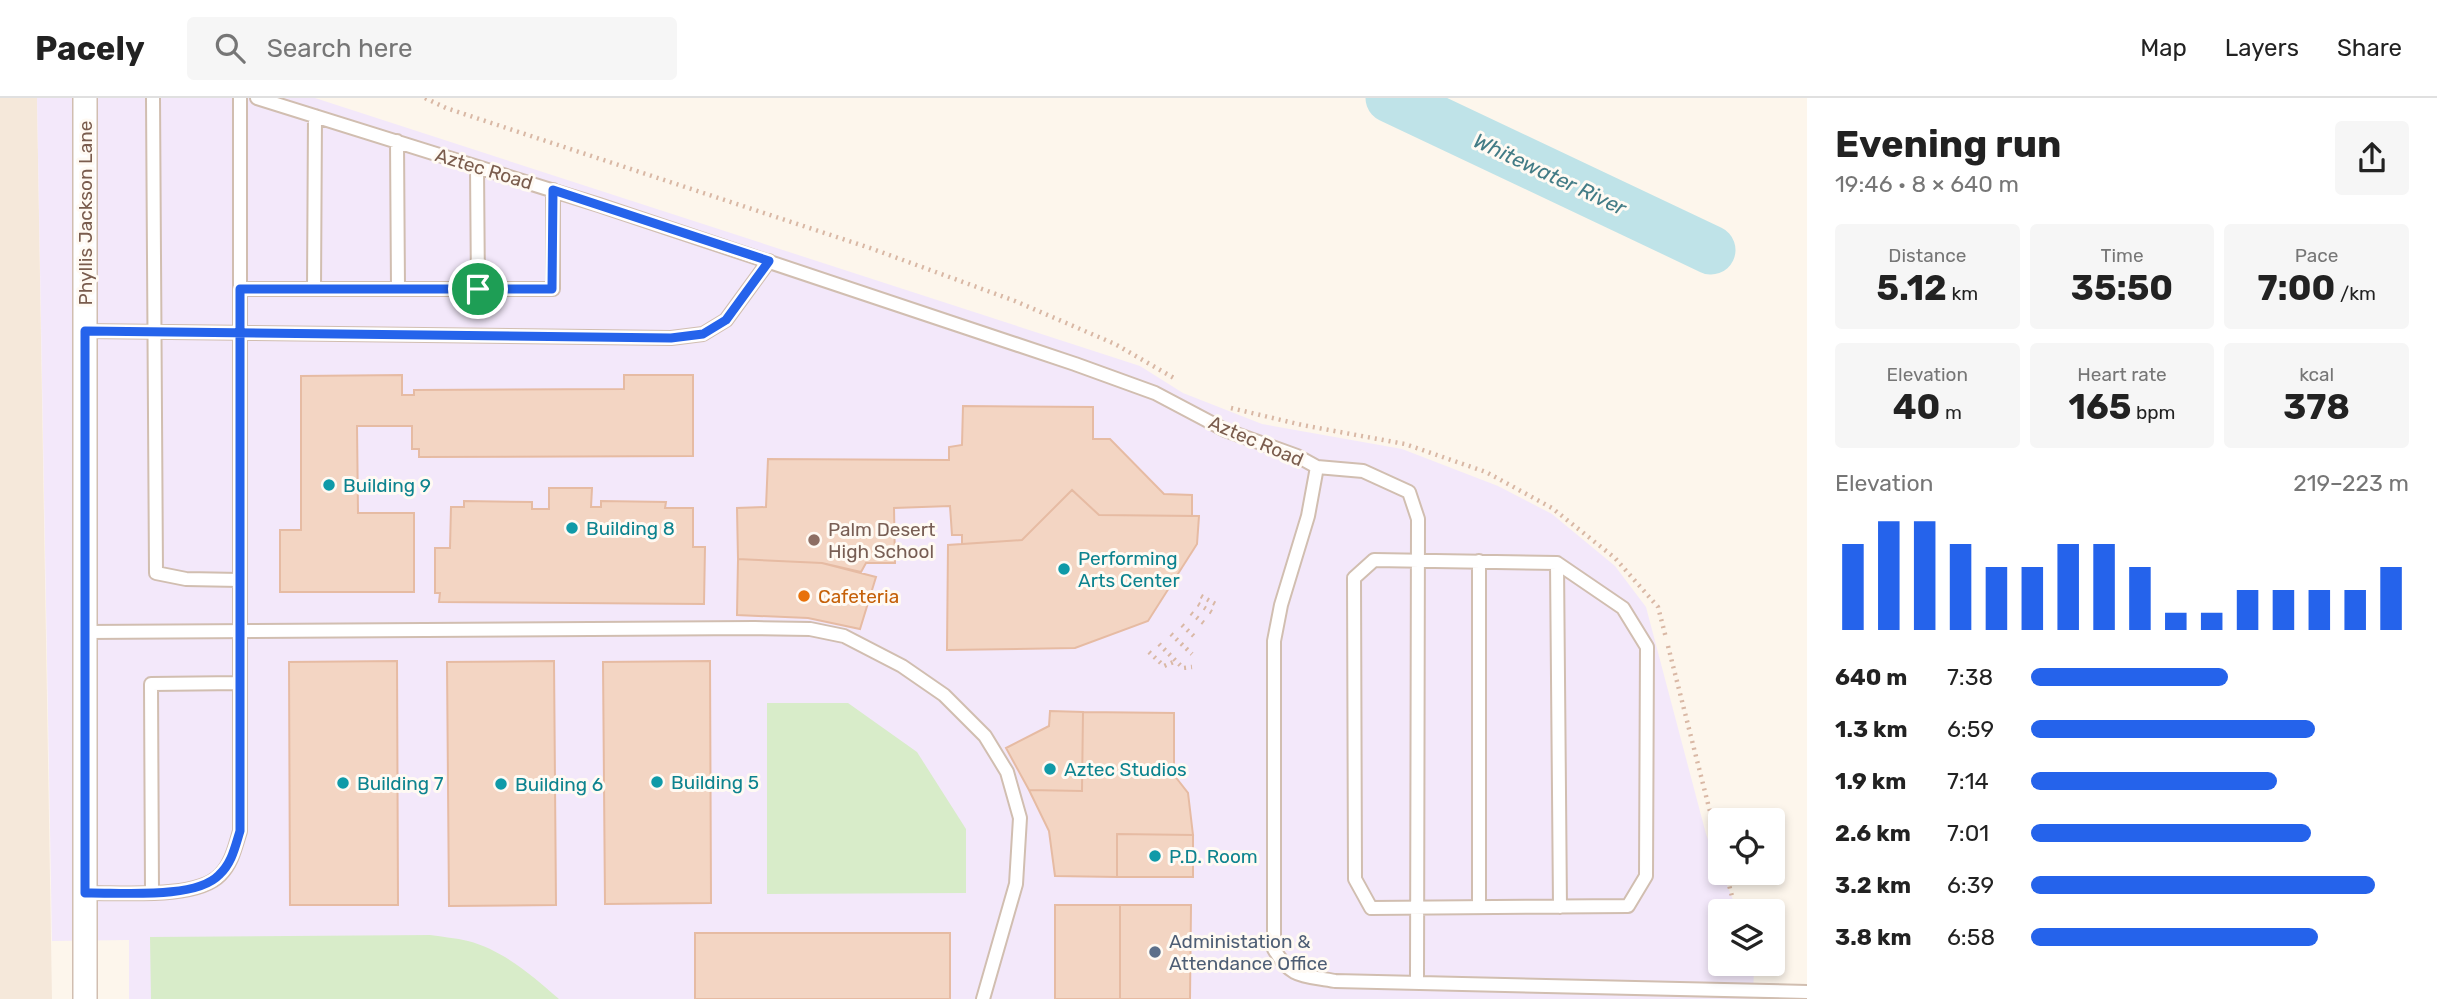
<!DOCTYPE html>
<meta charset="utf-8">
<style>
:root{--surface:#fff;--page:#f6f6f6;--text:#222;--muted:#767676;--line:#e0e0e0;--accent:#2563eb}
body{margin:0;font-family:Rubik,sans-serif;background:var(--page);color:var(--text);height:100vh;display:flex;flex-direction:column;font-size:26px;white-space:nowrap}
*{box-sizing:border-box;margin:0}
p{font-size:23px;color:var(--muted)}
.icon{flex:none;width:38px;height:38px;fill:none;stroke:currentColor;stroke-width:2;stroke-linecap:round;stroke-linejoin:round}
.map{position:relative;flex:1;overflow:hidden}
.side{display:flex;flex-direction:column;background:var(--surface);width:630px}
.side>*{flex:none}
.tools{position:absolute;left:1708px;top:710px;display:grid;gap:14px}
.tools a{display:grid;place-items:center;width:77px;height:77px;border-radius:7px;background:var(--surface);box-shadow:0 4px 10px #0003;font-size:35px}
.pin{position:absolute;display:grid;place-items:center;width:60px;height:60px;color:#fff;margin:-30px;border:4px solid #fff;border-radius:50%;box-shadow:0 2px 7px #0007}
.round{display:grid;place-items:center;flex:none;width:74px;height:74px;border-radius:7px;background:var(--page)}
.summary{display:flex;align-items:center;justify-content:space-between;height:119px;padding:0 28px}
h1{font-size:38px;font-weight:700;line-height:52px}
.figures{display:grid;grid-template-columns:repeat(3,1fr);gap:10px;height:119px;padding:7px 28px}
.figures div{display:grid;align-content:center;border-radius:7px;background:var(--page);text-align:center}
.figures b{font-size:35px;font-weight:700}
.figures small{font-size:19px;font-weight:400}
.figures p{font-size:19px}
.chart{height:196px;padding:14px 28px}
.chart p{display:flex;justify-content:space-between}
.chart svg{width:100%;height:126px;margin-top:7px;stroke:var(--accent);stroke-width:6}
ul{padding:0 28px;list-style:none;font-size:23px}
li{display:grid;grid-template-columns:112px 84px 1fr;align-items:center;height:52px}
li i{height:18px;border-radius:9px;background:var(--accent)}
header{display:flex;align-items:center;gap:42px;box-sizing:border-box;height:98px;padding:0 35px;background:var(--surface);border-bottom:2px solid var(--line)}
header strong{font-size:33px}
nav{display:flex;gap:38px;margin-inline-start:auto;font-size:24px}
.search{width:490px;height:63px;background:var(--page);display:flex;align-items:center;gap:18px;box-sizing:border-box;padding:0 24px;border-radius:7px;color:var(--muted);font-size:26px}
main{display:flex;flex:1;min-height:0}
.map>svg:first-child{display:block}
</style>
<header>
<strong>Pacely</strong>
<div class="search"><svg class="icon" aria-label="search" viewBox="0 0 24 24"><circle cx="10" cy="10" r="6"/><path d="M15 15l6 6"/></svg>Search here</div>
<nav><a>Map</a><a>Layers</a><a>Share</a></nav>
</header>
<main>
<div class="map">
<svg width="1807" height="901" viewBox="0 0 1807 901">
<rect width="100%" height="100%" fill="#fdf6ec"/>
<path fill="#f5e8da" d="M0,0h37l15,901h-52z"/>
<path fill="#f3e8fa" d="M37,0h278l825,268 43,27 79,31 140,25 96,37 54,28 63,52 31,41 60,227 14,39h2l16,39h-18v52h34l-1,35h-1624v-59l-77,1z"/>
<path fill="#d8ecc9" d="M767,605h81l69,49 49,77v64l-199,1z
M430,837c13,2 26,3 38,6 35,9 65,35 91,58h-408l-1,-62z"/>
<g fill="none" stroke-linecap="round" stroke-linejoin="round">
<path stroke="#bfe3e8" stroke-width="49" d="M1390,0l321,152"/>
</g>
<path fill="#f3d5c3" stroke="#e6bba3" stroke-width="2" d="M402,277v20h12v-5l210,-1v-14h69v81l-274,1v-8h-7v-23h-55l1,87h56v79h-134v-62h21v-154z
M963,308l130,1v32h17l54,55 28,1v21l-93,-1 -27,-25 -50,50 -60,4v-9h-10l-2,-29 -56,2 1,55h-29l-5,9 -39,-9 -84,-4 -1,-51 29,-1 2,-48 181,1v-13l13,-2z
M549,390h43l-1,19h10v-6l65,1 -1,6h28v39h12l-1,57 -265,-2 1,-9h-5v-45h15l1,-41h13v-6l68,1v7h17z
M1072,392l27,25 100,1 -2,28 -49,77 -73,27 -128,2 1,-105 74,-5z
M738,461l84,4 54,14 -16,52 -52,-11 -71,-3z
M397,563l1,244h-108l-1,-243z
M554,563l2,244 -107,1 -2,-244z
M710,563l1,242 -106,1 -2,-242z
M1050,613l33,1 -1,79 -53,-1 -23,-42 43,-22z
M1083,614l91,1v62l14,18 5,42 -76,-1v43l-62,-1 -6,-45 -20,-41 53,1z
M1117,736l76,1v42h-76z
M1055,807h65v94h-65z
M1120,807h71l-1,94h-70z
M695,835h255v66h-255z"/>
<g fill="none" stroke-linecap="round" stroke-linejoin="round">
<defs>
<path id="service" d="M153,0l3,475 30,6 54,1
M257,0l342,107 476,159 80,29 70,37 72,26 20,11 -9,49 -27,89 -7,36v308c17,30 29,26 61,32l472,11
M397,43l1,148
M477,69l1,122
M240,191h313v-99
M314,191l1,-173
M85,233l586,7 32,-4 23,-14 43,-59
M1317,369l46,4 46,21 9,27 -1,464
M1374,462l183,3 66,45 24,39 -1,229 -18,30 -257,2 -16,-29 -1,-301z
M1479,463v346
M1557,465l3,344
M85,534l670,-4 55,1 34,7 58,30 42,29 41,41 22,36 13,46 -4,66 -33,115
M152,794l-1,-208 89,-1
M85,795c33,-1 111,7 135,-18 12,-12 15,-28 20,-44v-733"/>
<path id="minor" d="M85,901v-901"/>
</defs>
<use href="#service" stroke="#d1beb0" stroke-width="16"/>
<use href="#minor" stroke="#d1beb0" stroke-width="26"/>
<path stroke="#d9b8a5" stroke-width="4.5" stroke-dasharray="2 5" stroke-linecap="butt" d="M425,0l21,10 424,140 145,53 100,43 59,34
M1231,310l71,17 103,19 81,28 66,36 63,50 43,49 8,31
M1201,498l18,10
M1198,506l15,9
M1191,515l14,11
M1182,527l15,14
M1171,536l21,20
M1159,546l24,24 9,-1
M1668,548l52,205
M1149,554l15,14 12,-5
M1726,775l10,39"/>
<use href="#service" stroke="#fff" stroke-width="12"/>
<use href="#minor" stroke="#fff" stroke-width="23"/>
</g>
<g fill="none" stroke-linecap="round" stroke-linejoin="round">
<defs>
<path id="route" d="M478,191h-238v542c-5,16 -8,32 -21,44 -24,25 -101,17 -134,18v-562c195,2 390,4 586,7l32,-4 23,-14 43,-59 -216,-71 -1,99h-74"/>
</defs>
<use href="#route" stroke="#fff" stroke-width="14"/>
<use href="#route" stroke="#2563eb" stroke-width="9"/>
</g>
<g fill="#0f9aa8" stroke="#fffaf3" stroke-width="2.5">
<circle cx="329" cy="387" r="7"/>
<circle cx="572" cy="430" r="7"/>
<circle cx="1064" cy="471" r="7"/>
<circle cx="1050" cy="671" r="7"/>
<circle cx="657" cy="684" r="7"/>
<circle cx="343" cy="685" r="7"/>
<circle cx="501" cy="686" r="7"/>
<circle cx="1155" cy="758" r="7"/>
</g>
<circle fill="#8d6e63" stroke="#fffaf3" stroke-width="2.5" cx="814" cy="442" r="7"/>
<circle fill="#e8710a" stroke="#fffaf3" stroke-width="2.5" cx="804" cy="498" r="7"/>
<circle fill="#5c6f8a" stroke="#fffaf3" stroke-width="2.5" cx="1155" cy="854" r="7"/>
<g text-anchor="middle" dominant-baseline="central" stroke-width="6" stroke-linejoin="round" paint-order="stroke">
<g font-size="19" fill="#7a5c4d" stroke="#fffaf3">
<text transform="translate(484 71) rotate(17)">Aztec Road</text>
<text transform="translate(85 115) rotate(-90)">Phyllis Jackson Lane</text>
<text transform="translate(1256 343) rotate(23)">Aztec Road</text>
</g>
<g font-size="19" fill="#0d838f" stroke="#fffaf3" text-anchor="start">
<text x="343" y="387">Building 9</text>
<text x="586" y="430">Building 8</text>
<text x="1078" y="460">Performing<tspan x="1078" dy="22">Arts Center</tspan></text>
<text x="1064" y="671">Aztec Studios</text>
<text x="671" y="684">Building 5</text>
<text x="357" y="685">Building 7</text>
<text x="515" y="686">Building 6</text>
<text x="1169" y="758">P.D. Room</text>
</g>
<g font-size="19" fill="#785e54" stroke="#fffaf3" text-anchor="start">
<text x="828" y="431">Palm Desert<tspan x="828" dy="22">High School</tspan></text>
</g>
<g font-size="19" fill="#c56008" stroke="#fffaf3" text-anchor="start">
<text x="818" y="498">Cafeteria</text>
</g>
<g font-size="19" fill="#4e5e75" stroke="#fffaf3" text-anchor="start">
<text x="1169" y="843">Administation &amp;<tspan x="1169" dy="22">Attendance Office</tspan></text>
</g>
<g font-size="21" font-style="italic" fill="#437c86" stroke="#fffaf3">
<text transform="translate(1550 76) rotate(25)">Whitewater River</text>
</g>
</g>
</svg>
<div class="tools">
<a><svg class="icon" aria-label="locate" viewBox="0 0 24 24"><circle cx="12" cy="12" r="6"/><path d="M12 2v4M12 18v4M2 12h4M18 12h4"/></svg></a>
<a><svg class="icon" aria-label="layers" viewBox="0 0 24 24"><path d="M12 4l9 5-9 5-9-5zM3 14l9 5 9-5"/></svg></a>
</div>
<div class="pin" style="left:478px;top:191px;background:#1e9e55"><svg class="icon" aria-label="arrive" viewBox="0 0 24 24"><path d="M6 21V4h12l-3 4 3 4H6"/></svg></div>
</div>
<section class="side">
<div class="summary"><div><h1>Evening run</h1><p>19:46 · 8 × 640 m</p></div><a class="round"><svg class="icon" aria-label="share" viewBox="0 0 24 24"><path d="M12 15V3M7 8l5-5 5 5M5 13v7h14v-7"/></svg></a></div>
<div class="figures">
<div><p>Distance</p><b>5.12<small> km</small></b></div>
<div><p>Time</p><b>35:50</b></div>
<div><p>Pace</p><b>7:00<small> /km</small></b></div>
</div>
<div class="figures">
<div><p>Elevation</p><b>40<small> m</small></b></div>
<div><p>Heart rate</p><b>165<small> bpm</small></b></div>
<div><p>kcal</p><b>378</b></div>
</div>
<div class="chart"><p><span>Elevation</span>219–223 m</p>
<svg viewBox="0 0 160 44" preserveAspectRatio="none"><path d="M5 44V14M15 44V6M25 44V6M35 44V14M45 44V22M55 44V22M65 44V14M75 44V14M85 44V22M95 44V38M105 44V38M115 44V30M125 44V30M135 44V30M145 44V30M155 44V22"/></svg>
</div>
<ul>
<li><b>640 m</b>7:38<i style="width:52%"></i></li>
<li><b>1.3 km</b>6:59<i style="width:75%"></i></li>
<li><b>1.9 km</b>7:14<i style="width:65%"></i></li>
<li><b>2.6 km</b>7:01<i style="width:74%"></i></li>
<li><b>3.2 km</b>6:39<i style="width:91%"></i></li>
<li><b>3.8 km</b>6:58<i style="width:76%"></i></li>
</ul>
</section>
</main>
